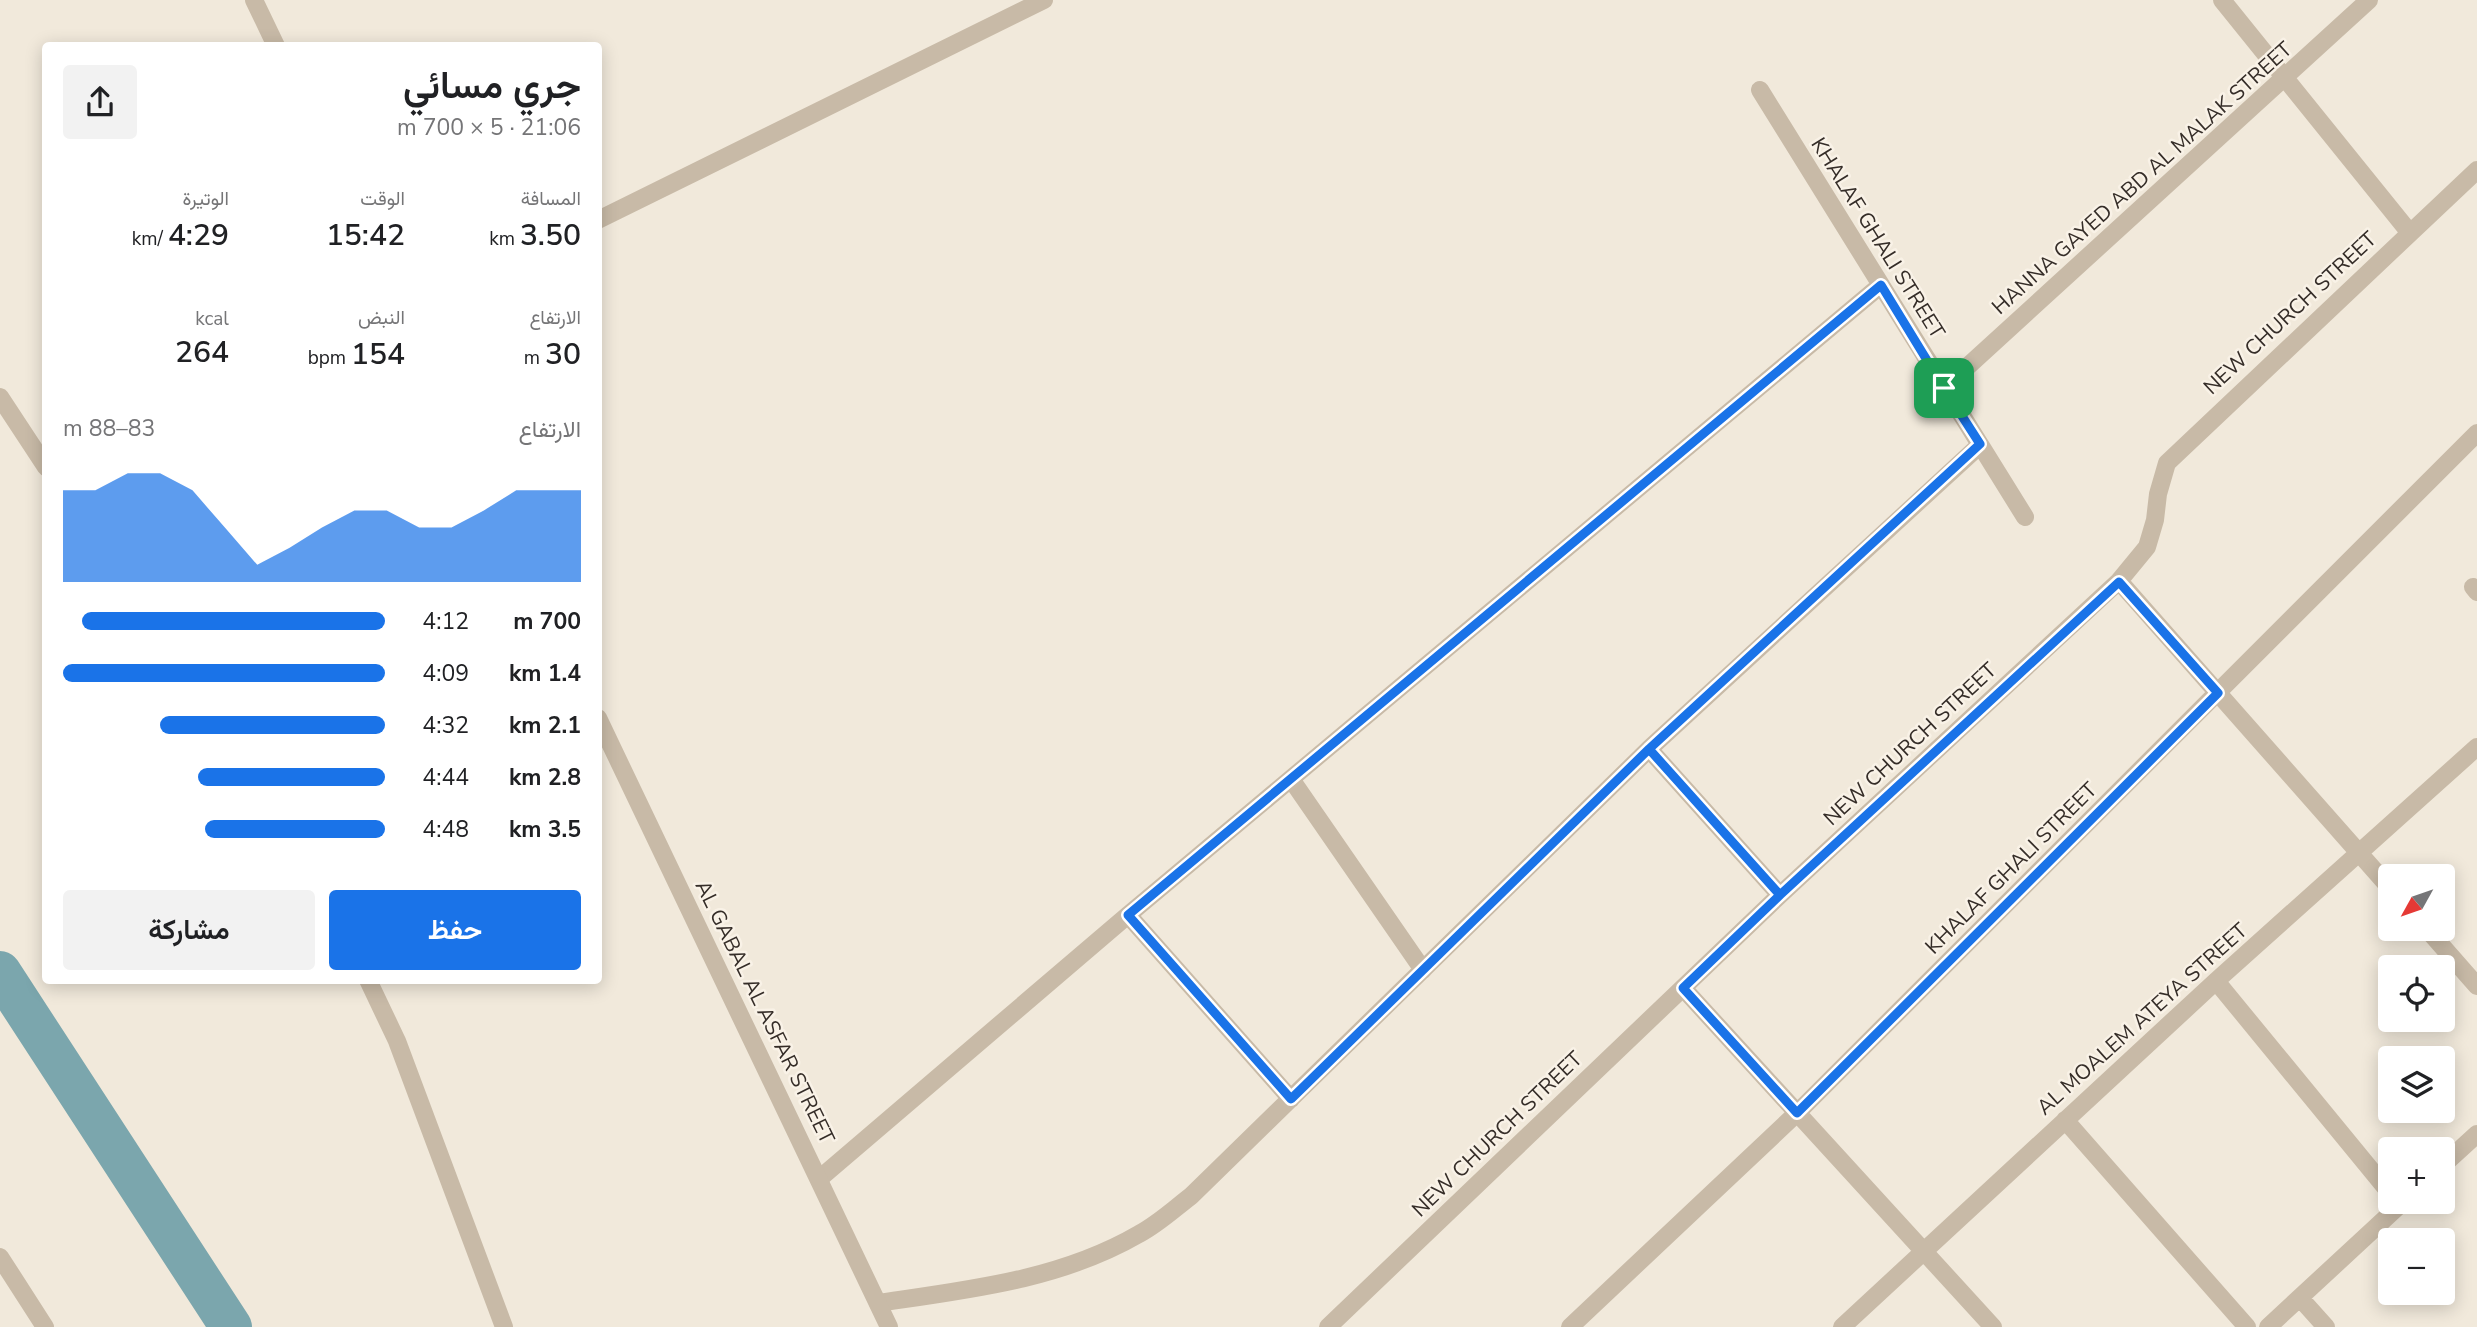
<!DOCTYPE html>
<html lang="ar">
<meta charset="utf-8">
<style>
:root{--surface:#fff;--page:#f2f2f2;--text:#202124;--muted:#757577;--accent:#1a73e8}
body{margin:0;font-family:"Nunito Sans",Vazirmatn,sans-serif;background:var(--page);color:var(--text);direction:rtl;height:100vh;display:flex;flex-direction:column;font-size:26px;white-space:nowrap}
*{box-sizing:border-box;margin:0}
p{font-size:23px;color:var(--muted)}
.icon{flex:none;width:38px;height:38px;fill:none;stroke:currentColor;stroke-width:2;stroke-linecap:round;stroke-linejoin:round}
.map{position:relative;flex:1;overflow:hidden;direction:ltr}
.panel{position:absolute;left:42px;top:42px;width:560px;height:942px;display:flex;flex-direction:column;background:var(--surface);border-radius:7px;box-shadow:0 4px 18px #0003;direction:rtl}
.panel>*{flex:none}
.needle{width:46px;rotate:230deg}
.tools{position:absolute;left:2378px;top:864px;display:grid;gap:14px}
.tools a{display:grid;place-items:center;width:77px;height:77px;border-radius:7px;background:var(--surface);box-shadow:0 4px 18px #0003;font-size:35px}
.pin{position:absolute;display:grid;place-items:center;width:60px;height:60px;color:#fff;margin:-30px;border-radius:14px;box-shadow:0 4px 10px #0006}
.round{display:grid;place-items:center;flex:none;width:74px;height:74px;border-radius:7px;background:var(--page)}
.head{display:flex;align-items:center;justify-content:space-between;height:119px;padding:0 21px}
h1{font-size:38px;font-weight:600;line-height:52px}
.metrics{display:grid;grid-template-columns:repeat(3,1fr);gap:10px;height:119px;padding:7px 21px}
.metrics div{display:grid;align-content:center}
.metrics b{font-size:30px;font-weight:600}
.metrics small{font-size:19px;font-weight:400}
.metrics p{font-size:19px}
.chart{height:196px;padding:14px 21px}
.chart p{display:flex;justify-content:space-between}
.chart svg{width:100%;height:126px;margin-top:7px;fill:var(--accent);opacity:.7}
.action{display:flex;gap:14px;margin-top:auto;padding:14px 21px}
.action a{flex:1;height:80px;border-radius:7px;background:var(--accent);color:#fff;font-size:28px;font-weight:600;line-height:80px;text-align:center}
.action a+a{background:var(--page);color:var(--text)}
ul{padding:0 21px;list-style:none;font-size:23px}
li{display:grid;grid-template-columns:112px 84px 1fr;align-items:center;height:52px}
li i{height:18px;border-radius:9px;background:var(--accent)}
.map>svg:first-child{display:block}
</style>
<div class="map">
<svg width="2477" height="1327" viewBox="0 0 2477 1327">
<rect width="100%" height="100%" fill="#f1e9db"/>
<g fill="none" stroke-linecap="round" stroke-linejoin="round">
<path stroke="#7ba6ad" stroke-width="42" d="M0,972l231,355"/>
<path stroke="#c8baa7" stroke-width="18" d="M0,397l46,70
M368,980l29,61 107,286
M0,1257l45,70"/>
<path stroke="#c8baa7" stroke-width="18" d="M2222,0l188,233
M1760,90l265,427
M598,220l446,-220
M1944,388l425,-388
M2119,581l271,307
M2473,587l4,5
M1649,749l131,146
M1291,779l132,191
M1128,915l163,184
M2427,929l50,57
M2216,981l174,212
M1683,988l310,339
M2065,1120l182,207
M2443,1165l34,-31
M819,1179l309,-264 753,-630
M2300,1298l26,29
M878,1303c89,-13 182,-23 261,-69 19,-10 35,-25 52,-38l458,-447 331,-304
M1328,1327l452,-432 339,-314 28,-34 8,-27 3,-26 9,-31 310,-293
M1570,1327l227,-214 680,-680
M1842,1327l374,-346 261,-234
M2268,1327l135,-125"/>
<path stroke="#c8baa7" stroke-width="18" d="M254,0l22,46
M598,718l291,609"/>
</g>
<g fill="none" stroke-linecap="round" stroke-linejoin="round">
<defs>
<path id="route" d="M1944,388l-63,-103 -753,630 163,184 358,-350 131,146 -97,93 114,125 421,-420 -99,-111 -339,313 -131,-146 331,-305 -36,-56"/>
</defs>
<use href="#route" stroke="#fff" stroke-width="14"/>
<use href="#route" stroke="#1a73e8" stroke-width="9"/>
</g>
<g text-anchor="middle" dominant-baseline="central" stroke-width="5" stroke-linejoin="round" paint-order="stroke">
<g font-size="21" fill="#352d28" stroke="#f9f2e7">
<text transform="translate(2142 178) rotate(-42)">HANNA GAYED ABD AL MALAK STREET</text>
<text transform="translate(1878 238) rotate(58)">KHALAF GHALI STREET</text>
<text transform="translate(2290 313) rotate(-43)">NEW CHURCH STREET</text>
<text transform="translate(1910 744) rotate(-43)">NEW CHURCH STREET</text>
<text transform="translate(2011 868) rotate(-45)">KHALAF GHALI STREET</text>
<text transform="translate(765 1012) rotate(64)">AL GABAL AL ASFAR STREET</text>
<text transform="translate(2142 1019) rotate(-42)">AL MOALEM ATEYA STREET</text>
<text transform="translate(1497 1134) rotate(-44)">NEW CHURCH STREET</text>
</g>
</g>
</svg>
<div class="tools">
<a><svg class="needle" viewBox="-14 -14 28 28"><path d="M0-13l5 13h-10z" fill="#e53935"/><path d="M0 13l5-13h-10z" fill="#757577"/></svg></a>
<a><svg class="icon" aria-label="locate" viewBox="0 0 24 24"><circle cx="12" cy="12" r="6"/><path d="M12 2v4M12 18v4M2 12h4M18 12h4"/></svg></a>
<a><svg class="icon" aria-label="layers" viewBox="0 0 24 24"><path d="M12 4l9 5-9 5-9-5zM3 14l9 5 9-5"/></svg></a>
<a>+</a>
<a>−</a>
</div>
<div class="pin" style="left:1944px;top:388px;background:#1e9e55"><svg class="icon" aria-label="arrive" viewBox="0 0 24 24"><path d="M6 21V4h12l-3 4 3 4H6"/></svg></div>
<section class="panel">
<div class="head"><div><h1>جري مسائي</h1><p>21:06 · 5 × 700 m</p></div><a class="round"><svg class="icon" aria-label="share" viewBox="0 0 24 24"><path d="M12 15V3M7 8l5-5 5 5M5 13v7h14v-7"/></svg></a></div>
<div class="metrics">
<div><p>المسافة</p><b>3.50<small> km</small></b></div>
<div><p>الوقت</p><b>15:42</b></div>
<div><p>الوتيرة</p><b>4:29<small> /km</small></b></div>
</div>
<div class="metrics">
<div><p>الارتفاع</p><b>30<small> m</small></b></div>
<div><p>النبض</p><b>154<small> bpm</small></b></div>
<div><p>kcal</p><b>264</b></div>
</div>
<div class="chart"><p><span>الارتفاع</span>83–88 m</p>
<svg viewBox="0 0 160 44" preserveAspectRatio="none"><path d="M0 44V12L10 12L20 6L30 6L40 12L50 25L60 38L70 32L80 25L90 19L100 19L110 25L120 25L130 19L140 12L150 12L160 12V44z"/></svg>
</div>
<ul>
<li><b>700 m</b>4:12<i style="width:94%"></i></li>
<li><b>1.4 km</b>4:09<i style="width:100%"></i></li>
<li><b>2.1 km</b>4:32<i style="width:70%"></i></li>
<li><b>2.8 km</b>4:44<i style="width:58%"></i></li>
<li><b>3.5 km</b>4:48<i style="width:56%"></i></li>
</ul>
<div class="action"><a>حفظ</a><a>مشاركة</a></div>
</section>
</div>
